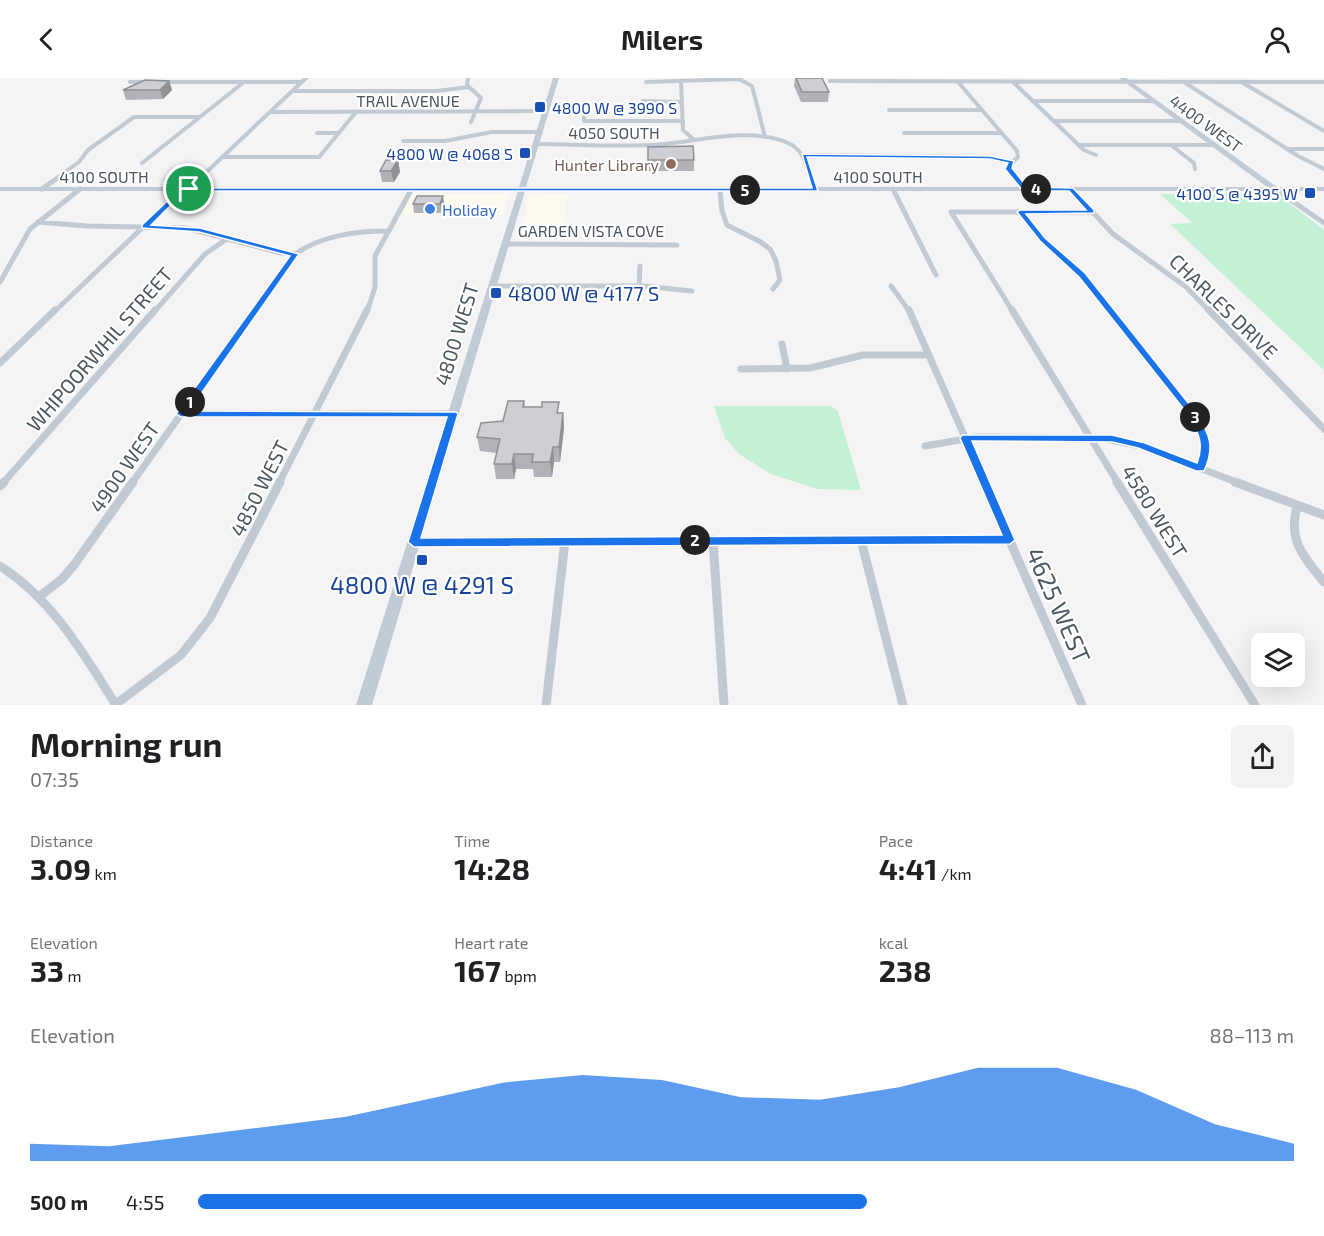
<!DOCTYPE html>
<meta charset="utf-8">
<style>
:root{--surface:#fff;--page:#f2f2f2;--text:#202124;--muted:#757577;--accent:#1a73e8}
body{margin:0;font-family:"Exo 2",sans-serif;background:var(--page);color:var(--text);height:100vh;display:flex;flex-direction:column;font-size:22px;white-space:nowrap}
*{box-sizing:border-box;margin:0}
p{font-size:20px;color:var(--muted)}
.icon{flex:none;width:33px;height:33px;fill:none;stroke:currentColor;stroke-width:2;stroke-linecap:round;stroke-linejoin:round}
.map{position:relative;height:627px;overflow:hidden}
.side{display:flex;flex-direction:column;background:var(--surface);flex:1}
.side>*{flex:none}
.controls{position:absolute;left:1251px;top:555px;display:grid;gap:12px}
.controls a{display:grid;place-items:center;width:54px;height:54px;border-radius:9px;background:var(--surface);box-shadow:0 6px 24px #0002;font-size:30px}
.pin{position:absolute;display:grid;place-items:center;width:51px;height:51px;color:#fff;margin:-26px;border:3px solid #fff;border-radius:50%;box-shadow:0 2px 6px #0007}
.km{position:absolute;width:30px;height:30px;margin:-15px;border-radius:50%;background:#222;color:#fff;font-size:16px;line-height:30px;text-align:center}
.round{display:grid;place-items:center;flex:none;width:63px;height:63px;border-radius:9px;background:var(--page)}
.head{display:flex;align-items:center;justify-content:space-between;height:102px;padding:0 30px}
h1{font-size:33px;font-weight:700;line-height:45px}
.figures{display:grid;grid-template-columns:repeat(3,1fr);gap:9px;height:102px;padding:6px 30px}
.figures div{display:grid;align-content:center}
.figures b{font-size:30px;font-weight:700}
.figures small{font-size:16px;font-weight:400}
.figures p{font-size:16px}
.chart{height:168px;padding:12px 30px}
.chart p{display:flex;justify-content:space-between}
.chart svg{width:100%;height:108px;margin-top:6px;fill:var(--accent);opacity:.7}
ul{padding:0 30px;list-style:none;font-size:20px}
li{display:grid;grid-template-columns:96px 72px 1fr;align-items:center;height:45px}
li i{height:15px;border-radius:8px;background:var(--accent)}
header{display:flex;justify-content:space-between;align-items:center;height:78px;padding:0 30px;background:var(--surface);font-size:27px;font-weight:700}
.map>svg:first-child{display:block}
</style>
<header><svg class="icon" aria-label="back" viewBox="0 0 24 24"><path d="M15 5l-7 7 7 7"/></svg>Milers<svg class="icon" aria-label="person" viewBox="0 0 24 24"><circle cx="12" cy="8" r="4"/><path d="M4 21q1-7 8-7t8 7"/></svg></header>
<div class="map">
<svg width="1324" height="627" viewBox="0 0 1324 627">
<rect width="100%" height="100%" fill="#f5f3f3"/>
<path fill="#fdf9ef" d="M413,116h97l-7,21h-102z
M568,116l-5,32h-41l8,-31z"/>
<path fill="#c3f1d5" d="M1276,115l48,37v140l-154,-146 22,-1 -32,-29z
M714,328h117l7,5 23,79 -44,-1 -46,-15 -32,-20 -14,-16z"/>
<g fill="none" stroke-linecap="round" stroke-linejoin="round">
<path stroke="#c1cad2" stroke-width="4" d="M468,0l-1,7 14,13 -10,24
M737,0l15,8 13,51
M681,3l2,49 10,9
M830,3l494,1
M130,4h18
M162,4h140
M646,4l93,-3
M958,4l59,69 1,6 -10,10 10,13
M1013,4l71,68 12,5
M1184,4l114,74 26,13
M1243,5l81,48
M292,13h145l32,-4
M643,23l39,1
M1032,23h121
M889,32h93
M270,34l276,-1
M584,38v5h99
M1054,43h127
M317,55h22
M904,55h98
M403,63h42l47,-9h47
M536,66c42,0 88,4 129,0 37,-4 87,-17 123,-1 16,7 18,22 24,37
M1079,67h134
M1171,67l23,18 1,6
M1288,71h36
M804,77l182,2 26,5
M223,79h96l37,-45
M142,85l102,-81
M54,102l25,-18 9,-12 46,-33h64
M198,102l108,-102"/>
<path stroke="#c1cad2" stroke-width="5" d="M812,101l4,11
M1017,101l8,10
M42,111l14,-10
M189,111l11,-10
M893,111l43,86
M1071,111l42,45 73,53 24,25
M1275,111l49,34
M720,112l2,21 5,14 32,16 11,8 6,12 4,19 -7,9
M951,134l62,100
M951,134h141
M1020,134l22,27 40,36 29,37
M38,144l49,4 99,2 95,25 14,1
M504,166l173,1
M0,204l30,-53 50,-40
M639,207l1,-19
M492,208h151l49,5
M891,208l19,26
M54,234l129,-123
M154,234l51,-58 23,-16
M254,234l41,-58c28,-19 61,-23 94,-23
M367,234l8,-25v-31l36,-66"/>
<path stroke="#c1cad2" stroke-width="7" d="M909,232l76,173
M1012,232l106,173
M1110,232l90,114 7,22 -7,22
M1209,232l115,119
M782,266l5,25
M0,285l55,-53
M741,291l69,-1 53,-13h66
M181,336h272
M925,368l52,-9 123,1 41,8 98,37
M3,405l152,-173
M132,405l123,-173
M279,405l88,-173"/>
<path stroke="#c1cad2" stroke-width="9" d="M984,404l98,223
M1117,404l138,223
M1235,404l89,33
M0,408l4,-4
M1297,428c-9,35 6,50 27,76
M713,462l11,165
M861,462l42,165
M414,464l596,-2
M0,488c53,34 83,87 116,139
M40,518l22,-17 12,-14 59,-83
M116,626l65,-49 29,-37 70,-136
M546,627l19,-164"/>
<path fill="#c1cbd6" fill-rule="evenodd" d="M553,0h6l-33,109h741l-148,-109h7l151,109h47v4h-799l-153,514h-16l162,-514h-518v-4h519z"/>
</g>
<path fill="#b0b2b7" d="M795,0h27l7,14 -1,10h-27l-7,-16z
M169,3l3,9 -9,9 -37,1 -3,-10z
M648,69l46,13v11h-46z
M398,82l2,12 -6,10h-12l-2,-11z
M443,118l1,9 -3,8h-27l-1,-9z
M524,323l1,6 38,6 1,15 -4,34h-6l-2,15h-18l-1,-8h-17l-2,10h-18l-2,-15 3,-11 -17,-2 -3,-14 26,-16z"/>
<path fill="#909195" d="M169,3l3,9 -9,9 -3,-9z
M398,82l2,12 -6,10 -3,-11z
M443,118l1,9 -3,8 -1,-9z
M563,335l1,15 -4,34 -1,-15z
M553,369l1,15 -2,15 -2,-15z
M514,376l2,15 -2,10 -2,-15z"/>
<path fill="#cdcfd5" stroke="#909195" stroke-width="1.5" d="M796,0h26l7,14h-27z
M145,2l24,1 -9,9h-37z
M693,68l1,14h-46v-13z
M386,82h12l-7,11h-11z
M417,118h26l-3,8h-27z
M508,323h16l-1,6h19v-5h17l-2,11h6l-4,34h-6l-3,15h-18l1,-8h-19l-2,10h-18l6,-25 -23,-2 4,-14 22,-2z"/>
<path fill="#1a73e8" stroke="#fff" stroke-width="1.5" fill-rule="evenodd" d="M802,76l188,2 24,5 -2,7 15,19 46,1 21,22v3l-68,1 19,24 40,35 112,141c13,20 18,34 7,57h-8l-58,-23 -26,-6 -140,-1 43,99 -5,4 -596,3 -6,-5 39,-125h-266l-5,-3 114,-158 -91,-24 -57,-4v-3l39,-37h631zM807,79l183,2 18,4 -3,6 18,22h46l17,19h-66l-3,2 23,29 39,36 111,140c9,17 14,28 7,46l-52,-20 -33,-8h-150l-2,3 42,97 -581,3 37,-124 -2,-2 -267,-1 110,-157 -99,-26 -49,-3 34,-34h633z"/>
<g fill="#1a4fb4" stroke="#fff" stroke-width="2">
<rect x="534" y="23" width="12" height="12" rx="3"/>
<rect x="519" y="69" width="12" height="12" rx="3"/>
<rect x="1304" y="109" width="12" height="12" rx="3"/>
<rect x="490" y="209" width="12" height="12" rx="3"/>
<rect x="416" y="476" width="12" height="12" rx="3"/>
</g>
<circle fill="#8d6e63" stroke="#fff" stroke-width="2" cx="671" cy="86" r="6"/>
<circle fill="#3f7fe0" stroke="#fff" stroke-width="2" cx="430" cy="131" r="6"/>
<g text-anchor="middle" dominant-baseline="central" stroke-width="4.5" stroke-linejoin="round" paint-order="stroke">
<g font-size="16" fill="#4a5661" stroke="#fff">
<text x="408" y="22">TRAIL AVENUE</text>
<text transform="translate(1206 45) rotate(36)">4400 WEST</text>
<text x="614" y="54">4050 SOUTH</text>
<text x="104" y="98">4100 SOUTH</text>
<text x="878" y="98">4100 SOUTH</text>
<text x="591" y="152">GARDEN VISTA COVE</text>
</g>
<g font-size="16" fill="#164399" stroke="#fff" text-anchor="end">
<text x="552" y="29" text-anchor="start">4800 W @ 3990 S</text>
<text x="513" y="75">4800 W @ 4068 S</text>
<text x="1298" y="115">4100 S @ 4395 W</text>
</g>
<g font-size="16" fill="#785e54" stroke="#fff" text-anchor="end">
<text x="659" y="86">Hunter Library</text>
</g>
<g font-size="16" fill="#366cbe" stroke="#fff" text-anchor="start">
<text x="442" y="131">Holiday</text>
</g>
<g font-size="20" fill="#164399" stroke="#fff" text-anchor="start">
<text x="508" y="215">4800 W @ 4177 S</text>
</g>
<g font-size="20" fill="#4a5661" stroke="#fff">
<text transform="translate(1224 228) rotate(44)">CHARLES DRIVE</text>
<text transform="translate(456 256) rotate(-73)">4800 WEST</text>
<text transform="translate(99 271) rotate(-49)">WHIPOORWHIL STREET</text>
<text transform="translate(124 389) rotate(-55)">4900 WEST</text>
<text transform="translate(259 410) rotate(-63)">4850 WEST</text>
<text transform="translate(1155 433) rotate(58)">4580 WEST</text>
</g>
<g font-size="24" fill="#164399" stroke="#fff">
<text x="422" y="506">4800 W @ 4291 S</text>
</g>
<g font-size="24" fill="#4a5661" stroke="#fff">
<text transform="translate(1059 527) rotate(66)">4625 WEST</text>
</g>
</g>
</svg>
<div class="controls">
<a><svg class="icon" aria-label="layers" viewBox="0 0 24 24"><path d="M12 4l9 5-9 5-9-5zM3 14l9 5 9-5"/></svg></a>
</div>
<div class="pin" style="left:189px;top:111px;background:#1e9e55"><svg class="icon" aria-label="arrive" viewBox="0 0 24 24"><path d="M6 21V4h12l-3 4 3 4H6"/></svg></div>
<b class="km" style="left:190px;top:324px">1</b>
<b class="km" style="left:695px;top:462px">2</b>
<b class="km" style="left:1195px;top:339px">3</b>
<b class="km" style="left:1036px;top:111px">4</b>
<b class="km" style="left:745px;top:112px">5</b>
</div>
<section class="side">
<div class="head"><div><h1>Morning run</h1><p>07:35</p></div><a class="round"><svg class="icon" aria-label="share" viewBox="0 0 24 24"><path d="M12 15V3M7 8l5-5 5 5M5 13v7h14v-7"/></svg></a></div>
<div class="figures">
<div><p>Distance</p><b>3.09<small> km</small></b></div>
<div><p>Time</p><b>14:28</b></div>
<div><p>Pace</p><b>4:41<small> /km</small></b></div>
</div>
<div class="figures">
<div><p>Elevation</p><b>33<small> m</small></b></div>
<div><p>Heart rate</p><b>167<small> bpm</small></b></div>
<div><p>kcal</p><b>238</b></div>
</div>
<div class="chart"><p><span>Elevation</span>88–113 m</p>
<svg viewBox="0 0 160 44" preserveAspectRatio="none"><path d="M0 44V37L10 38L20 34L30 30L40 26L50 19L60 12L70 9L80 11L90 18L100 19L110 14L120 6L130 6L140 15L150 29L160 37V44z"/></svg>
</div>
<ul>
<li><b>500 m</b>4:55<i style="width:61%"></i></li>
</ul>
</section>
